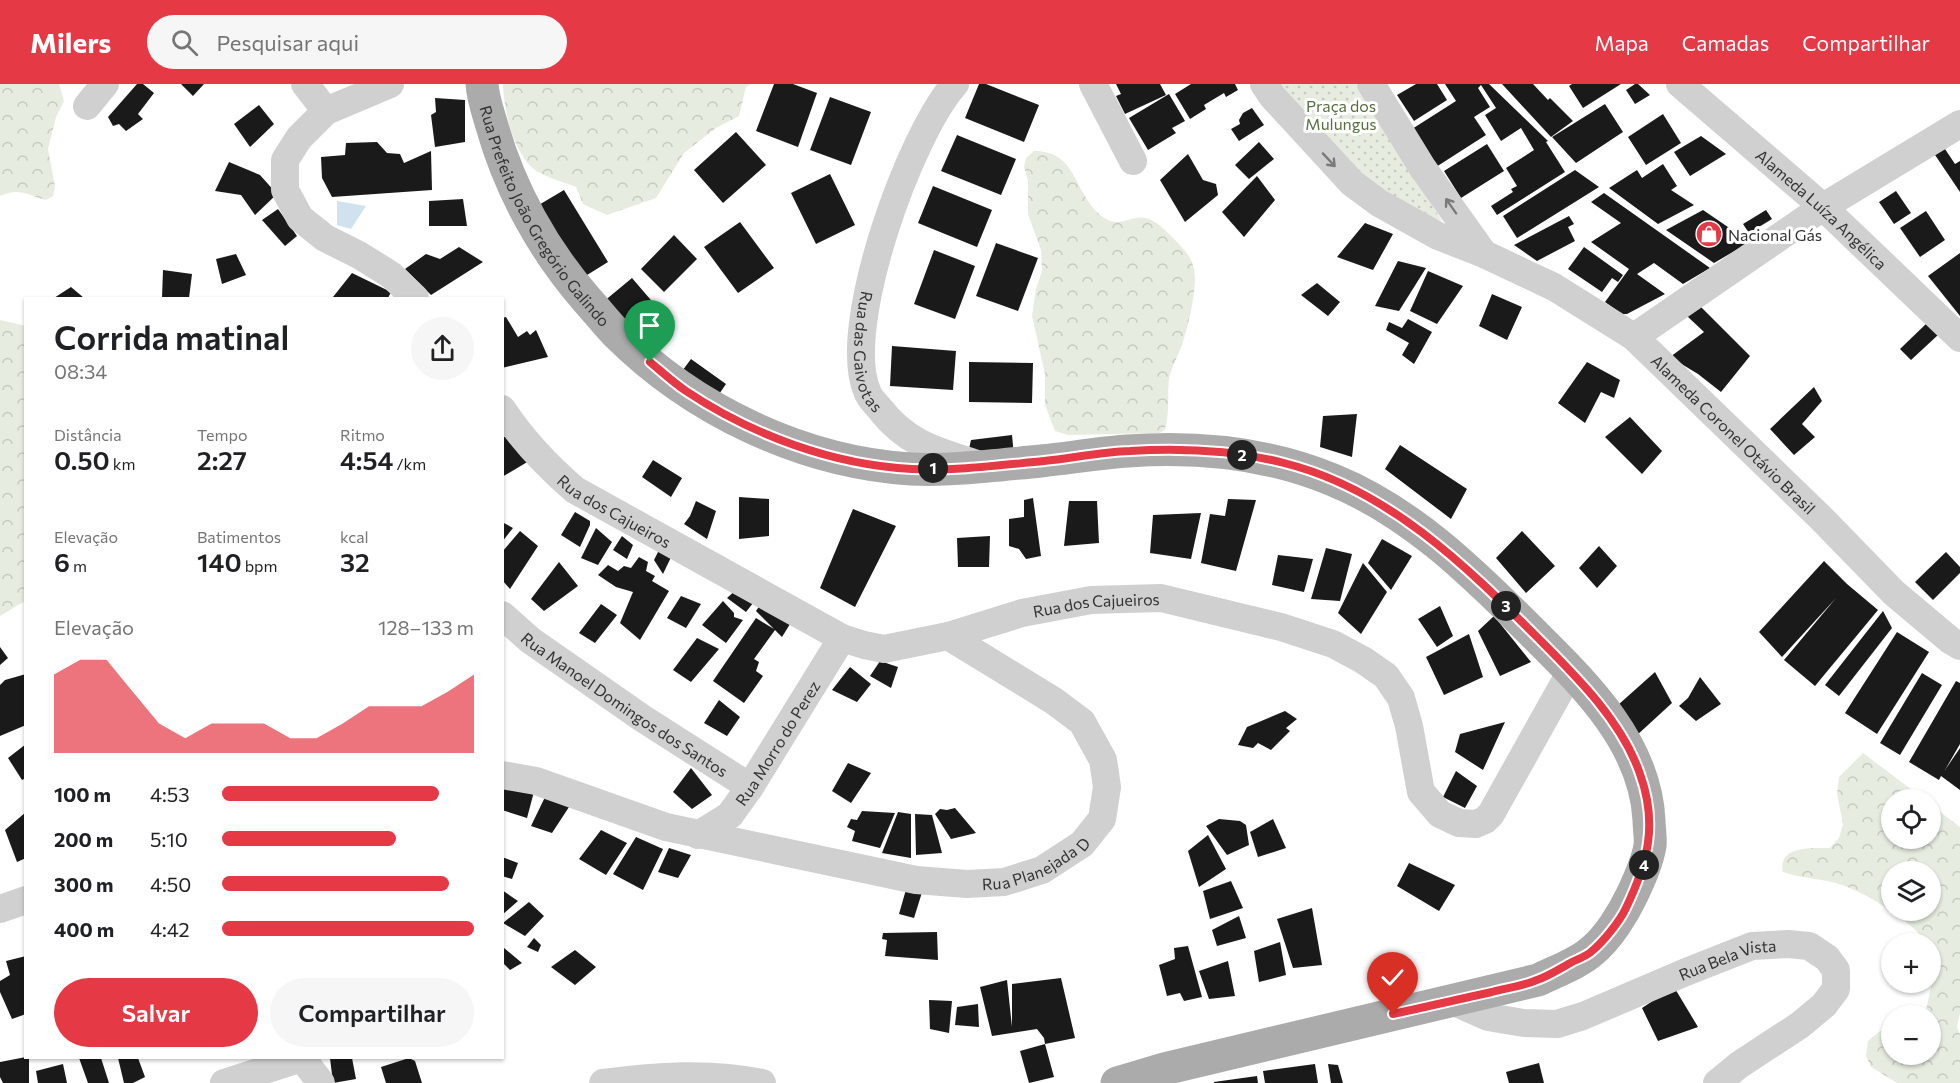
<!DOCTYPE html>
<html lang="pt">
<meta charset="utf-8">
<style>
:root{--surface:#fff;--page:#f6f6f6;--text:#202124;--muted:#757577;--accent:#e63946}
body{margin:0;font-family:Commissioner,sans-serif;background:var(--page);color:var(--text);height:100vh;display:flex;flex-direction:column;font-size:22px;white-space:nowrap}
*{box-sizing:border-box;margin:0}
p{font-size:20px;color:var(--muted)}
.icon{flex:none;width:33px;height:33px;fill:none;stroke:currentColor;stroke-width:2;stroke-linecap:round;stroke-linejoin:round}
.map{position:relative;flex:1;overflow:hidden}
.panel{position:absolute;left:24px;top:213px;width:480px;height:762px;display:flex;flex-direction:column;background:var(--surface);border-radius:0px;box-shadow:0 2px 4px #0004}
.panel>*{flex:none}
.tools{position:absolute;left:1881px;top:705px;display:grid;gap:12px}
.tools a{display:grid;place-items:center;width:60px;height:60px;border-radius:50%;background:var(--surface);box-shadow:0 2px 4px #0004;font-size:30px}
.pin{position:absolute;display:grid;place-items:center;width:51px;height:51px;color:#fff;margin:-62px -26px;border-radius:50% 50% 50% 0;rotate:-45deg;box-shadow:0 0 6px #0007}
.pin .icon{rotate:45deg}
.km{position:absolute;width:30px;height:30px;margin:-15px;border-radius:50%;background:#222;color:#fff;font-size:16px;line-height:30px;text-align:center}
.round{display:grid;place-items:center;flex:none;width:63px;height:63px;border-radius:32px;background:var(--page)}
.headline{display:flex;align-items:center;justify-content:space-between;height:102px;padding:0 30px}
h1{font-size:33px;font-weight:600;line-height:45px}
.metrics{display:grid;grid-template-columns:repeat(3,1fr);gap:9px;height:102px;padding:6px 30px}
.metrics div{display:grid;align-content:center}
.metrics b{font-size:26px;font-weight:600}
.metrics small{font-size:16px;font-weight:400}
.metrics p{font-size:16px}
.chart{height:168px;padding:12px 30px}
.chart p{display:flex;justify-content:space-between}
.chart svg{width:100%;height:108px;margin-top:6px;fill:var(--accent);opacity:.7}
.action{display:flex;gap:12px;margin-top:auto;padding:12px 30px}
.action a{flex:1;height:69px;border-radius:36px;background:var(--accent);color:#fff;font-size:24px;font-weight:600;line-height:69px;text-align:center}
.action a+a{background:var(--page);color:var(--text)}
ul{padding:0 30px;list-style:none;font-size:20px}
li{display:grid;grid-template-columns:96px 72px 1fr;align-items:center;height:45px}
li i{height:15px;border-radius:8px;background:var(--accent)}
header{display:flex;align-items:center;gap:36px;box-sizing:border-box;height:84px;padding:0 30px;background:var(--accent);color:#fff}
header strong{font-size:28px}
nav{display:flex;gap:33px;margin-inline-start:auto;font-size:21px}
.search{width:420px;height:54px;background:var(--page);display:flex;align-items:center;gap:15px;box-sizing:border-box;padding:0 21px;border-radius:33px;color:var(--muted);font-size:22px}
.map>svg:first-child{display:block}
</style>
<header>
<strong>Milers</strong>
<div class="search"><svg class="icon" aria-label="search" viewBox="0 0 24 24"><circle cx="10" cy="10" r="6"/><path d="M15 15l6 6"/></svg>Pesquisar aqui</div>
<nav><a>Mapa</a><a>Camadas</a><a>Compartilhar</a></nav>
</header>
<div class="map">
<svg width="1960" height="999" viewBox="0 0 1960 999">
<defs>
<pattern id="green-dots" width="8" height="8" patternUnits="userSpaceOnUse" patternTransform="scale(1.5)"><rect width="8" height="8" fill="#e6ecdf"/><path d="M2 2h.1M6 6h.1" fill="none" stroke="#c6cbc0" stroke-width="1.8" stroke-linecap="round"/></pattern>
<pattern id="forest-crowns" width="20" height="18" patternUnits="userSpaceOnUse" patternTransform="scale(1.5)"><rect width="20" height="18" fill="#e6ecdf"/><path d="M2 6a3 3 0 1 1 6 0M12 15a3 3 0 1 1 6 0" fill="none" stroke="#c6cbc0"/></pattern>
</defs>
<rect width="100%" height="100%" fill="#fff"/>
<path fill="url(#green-dots)" d="M1276,0h80l86,137 -22,-7 -63,-39z"/>
<path fill="url(#forest-crowns)" fill-rule="evenodd" d="M0,0h59l5,17 -8,16 -8,32 7,37 -2,10 -7,4c-19,-5 -26,-13 -46,-4z
M503,0h248l-5,3 -7,29 -23,12 -32,25 -28,45 -49,17 -24,-11 -7,-17c-12,-5 -25,-8 -36,-14 -26,-14 -36,-62 -37,-89z
M1034,67c42,0 39,38 64,62 21,20 32,-1 51,6 10,4 18,13 25,20 8,8 18,18 20,30 4,18 -6,58 -12,76 -4,11 -11,23 -13,34 -2,17 1,33 -4,50l-5,4 -92,2 -13,-4 -10,-26v-31l-13,-58 4,-27 6,-18 -1,-21 -13,-36v-33l-4,-14 2,-9z
M0,236l26,6 -1,275 -25,15z
M1863,669l61,46 -32,1v38h38l1,-33 29,22v186l-3,14 3,7v49h-63l-26,-16 -5,-11 2,-15 12,-10 11,-1 1,24h38v-38l-5,-1 8,-37 -3,-34 -4,-1c-12,-21 -60,-50 -84,-58 -19,-7 -40,-6 -59,-13 -6,-27 30,-24 47,-24l9,-10 4,-14 -6,-30 2,-17zM1892,788h38v38h-38z"/>
<path fill="#cfe2ee" d="M337,117l29,5 -15,23 -14,-4z"/>
<path fill="#1a1a1a" d="M137,0h6l11,9 -16,21 5,5 -17,12 -7,-7 -6,2 -5,-9z
M181,0h23l-11,12z
M774,0h19l24,9 -19,54 -42,-16z
M979,0h7l53,21 -15,37 -59,-24z
M1116,0h44l6,11 -41,19 -9,-18 5,-2z
M1191,0h44l3,6 -12,7 -2,-4 -20,12 2,4 -16,10 -15,-25z
M1416,0h21l10,16 -33,21 -17,-26z
M1445,0h44l59,57 -2,1 19,30 -68,43 -6,-9 22,-14 -2,-3 6,-3 -11,-18 28,-18 -13,-22 -20,13 -16,-26 11,-7 -15,-23 -3,3 12,19 -16,10 12,18 -50,32 -24,-38 44,-28z
M1502,0h31l15,16 2,-2 23,23 -22,16z
M1572,0h49l-38,24 -14,-22z
M1635,0h3l12,11 -15,9 -9,-14z
M1169,10l16,27 -13,7 4,5 -28,17 -19,-32z
M830,13l41,15 -20,53 -41,-15z
M435,14l30,2v42l-30,5 -4,-32 5,-3z
M1605,20l18,28 -47,31 -24,-26z
M259,21l15,19 -24,23 -16,-23z
M1252,24l12,17 -25,16 -8,-12 9,-5 -1,-4 4,-7z
M1663,30l18,29 -35,22 -18,-28z
M736,48l30,33 -43,38 -29,-33z
M957,51l59,24 -15,36 -60,-24z
M1701,52l25,18 -36,22 -16,-24z
M377,58l10,11 13,1 4,9 27,-12 1,39 -100,7 -10,-19 -1,-21 24,-2 1,-12z
M1259,58l15,17 -25,20 -14,-14z
M1941,59l14,21 5,-3v31l-29,-43z
M1487,60l17,27 -43,27 -17,-27z
M1188,70l15,26 13,4 2,11 -33,27 -25,-42z
M229,78l31,13 17,19 -22,21 -14,-20 -26,-4z
M1663,80l14,22 -6,4 23,15 -36,19 -49,-36 28,-18 5,8z
M1575,86l24,17 -82,51 -14,-22z
M830,90l25,51 -39,19 -25,-51z
M1257,92l18,24 -31,37 -22,-25z
M933,102l59,24 -15,37 -59,-24z
M564,106l44,72 -29,18 -47,-71z
M1896,107l15,22 -17,11 -15,-22z
M1604,109l106,75 -27,16 -29,-21 -17,11 28,20 -38,20h-5l-17,-12 24,-33 -38,-27 30,-19 -30,-21z
M463,115l4,27h-38v-25z
M278,125l19,27 -12,10 -23,-26z
M1703,126l47,32 -36,21 -48,-33z
M1766,126l6,9 -23,14 -6,-9z
M1926,127l19,29 -25,17 -20,-29z
M1569,132l5,8 -6,3 7,14 -38,20 -23,-16z
M740,138l34,46 -36,25 -34,-46z
M1365,139l28,11 -20,36 -36,-13z
M674,151l23,24 -33,33 -23,-23z
M996,159l42,15 -20,53 -42,-15z
M459,163l24,15 -52,33 -26,-26 21,-15 14,5z
M1584,163l39,28 -5,7 -6,-4 -10,14 -34,-23z
M934,166l41,16 -20,53 -41,-15z
M1960,169v63l-32,-40z
M236,170l10,21 -24,9 -6,-25z
M1398,177l28,7 -27,43 -24,-5z
M163,186l29,4 -3,24h-27z
M1428,187l35,15 -26,38 -27,-13z
M352,189l39,19 -3,6h-52l-3,-1z
M632,194l24,28 -15,13 20,23 -14,11 -50,-46z
M1317,199l23,19 -12,14 -27,-21z
M71,203l13,11h-30z
M1492,210l30,13 -15,33 -28,-14z
M1699,221l51,51 -29,36 -23,-18 -28,-17 34,-25 -17,-16z
M506,233l12,20 9,-6 3,4 6,-5 12,27 -46,11v-50z
M1408,235l24,13 -18,32 -12,-9 7,-12 -23,-13 3,-8 13,6z
M1927,239l11,12 -27,25 -11,-11z
M892,262l64,5 -3,39 -63,-4z
M691,275l35,25 -13,19 -36,-25z
M969,278l64,1 -1,40 -63,-1z
M1587,278l33,18 -6,18 -13,-6 -16,31 -27,-20z
M1814,303l8,14 -20,23 13,13 -21,18 -24,-26z
M1357,330l-5,43 -32,-10 3,-31z
M1630,333l32,34 -20,23 -37,-37z
M508,351l21,26 -27,16v-39z
M1012,351l2,21 -47,2 4,-18z
M1400,361l67,44 -16,30 -66,-50z
M653,376l29,18 -11,19 -29,-20z
M739,413l30,2v37l-30,3z
M1033,414l8,58 -15,3 -7,-10 -10,-3v-27l15,-2v-17z
M1228,415l28,1 -20,71 -35,-8 9,-49 15,2z
M696,417l20,10 -9,28 -23,-15 6,-8z
M1069,417h28l2,42 -35,3z
M853,425l43,17 -41,81 -35,-19z
M575,428l15,9v4l-10,22 -19,-12z
M1201,429l-10,46 -41,-6 3,-38z
M502,438l11,6 -11,14z
M596,444l16,14 -14,23 -17,-7z
M520,447l18,15 -28,43 -8,-9v-28z
M1522,447l33,35 -29,27 -30,-35z
M622,452l11,9 -6,14 -14,-9z
M990,452l-1,31h-31l-1,-29z
M1382,455l30,17 -21,34 -23,-27z
M662,460l12,7 -11,23 -9,-14z
M1599,462l18,20 -20,22 -18,-20z
M1326,464l26,6 -12,47 -29,-2z
M1946,468l14,15v6l-27,27 -18,-18z
M1278,471l35,4 -9,33 -32,-7z
M639,473l9,5 -2,9 9,5 -3,5 17,10 -29,49 -20,-17 13,-31 -17,-5 -18,-12 10,-10 10,6 6,-5 7,2z
M1824,477l23,23 31,26 -63,76 -31,-26 52,-62 -54,59 -23,-25z
M559,478l19,24 -34,25 -13,-12z
M1363,479l24,29 -26,42 -23,-21z
M738,504l19,10 -11,14 -19,-14z
M681,512l20,8 -15,24 -19,-10z
M723,517l11,12v4l9,3 -17,23 -24,-18z
M762,518l33,14 -13,21 -7,-7 -21,29 5,3 -3,9 7,5 -19,27 -31,-22 43,-63 18,11 -18,-18z
M601,520l16,11 -22,28 -16,-10z
M1440,522l13,30 -16,11 -19,-28z
M1883,527l9,17 -53,68 -14,-11z
M1494,532l37,46 -31,14 -22,-45z
M1897,548l32,20 -52,82 -32,-21z
M1469,550l14,43 -39,18 -18,-38z
M697,554l22,11 -28,33 -18,-12z
M0,563l8,11 -8,7z
M880,577l18,6 -7,21 -21,-12z
M850,583l21,17 -14,18 -25,-12z
M1655,588l17,31 -36,33 -18,-31z
M1922,589l20,12 -42,70 -20,-12z
M26,590v51l-26,11v-51l5,-5z
M1700,593l21,27 -25,17 -17,-15 9,-8z
M1956,597l4,2v61l-15,26 15,-22v42l-19,-14 -2,4 -30,-18z
M719,616l21,17 -13,19 -23,-13z
M1285,627l12,8 -11,9 4,3 -19,19 -13,-7 -5,5 -15,-3 9,-18z
M1505,638l-22,48 -28,-18 5,-18z
M26,660v34l-4,2 -14,-22z
M848,679l23,10 -20,30 -19,-12z
M691,684l21,27 -20,14 -19,-17z
M1456,687l21,15 -12,22 -22,-11z
M502,697l33,7 -8,30 -25,-8z
M546,711l23,12 -17,26 -21,-7z
M955,724l21,25 -25,6 -16,-25 5,-5 7,1z
M862,727l33,2 -15,35 -28,-7 3,-10 -8,-4 4,-8 6,1z
M26,728v46l-9,4 -12,-32z
M898,728l13,2v44l-29,-5z
M915,730l17,1 10,38 -26,2z
M1219,735l21,2 6,4 3,20 -22,10 -21,-29z
M1273,735l13,29 -28,9 -8,-25z
M601,746l26,13 -21,32 -27,-16z
M1208,751l18,34 -27,18 -11,-36z
M636,753l27,12 -20,41 -30,-16z
M669,764l22,7 -13,23 -20,-6z
M502,773l16,6 -6,16 -10,-3z
M1409,779l46,22 -16,26 -42,-25z
M1231,797l12,27 -33,11 -7,-28z
M907,802h17l-10,32 -15,-4z
M502,806l16,11 -16,14z
M529,818l15,14 -19,20 -22,-13z
M1312,824l10,57 -29,3 -16,-49z
M1239,832l7,22 -29,8 -5,-16z
M937,848l1,28 -53,-4 2,-16 -5,-1 1,-6z
M534,854l7,7 -3,7 -11,-5z
M1280,858l6,33 -27,7 -5,-31z
M1188,862l14,51 -18,4 -4,-8 -13,3 -8,-31 16,-6 -1,-11z
M504,864l18,15 -12,7 -8,-8v-13z
M575,866l21,17 -21,18 -24,-18z
M26,872v58l-14,5 -12,-27v-11l10,-6 -4,-14z
M1228,877l7,35 -26,3 -10,-28z
M1061,894l14,60 -30,6 -1,-6 -7,-9 -45,7 -12,-49 27,-7 5,47v-43z
M1674,903l24,40 -40,14 -16,-33z
M929,916l23,1 -3,32 -19,-4z
M978,920l1,23 -24,-2 2,-18z
M1045,960l9,33 -25,6 -9,-32z
M26,973l3,1v25h-26l-3,-6v-15z
M79,974h22l8,25h-21z
M118,974h20l7,19 -12,6h-9z
M330,974h22l4,21 -23,4z
M409,974l6,3 7,22h-36l-5,-16z
M1539,979l5,20h-35l-3,-11z
M63,980l4,19h-29l-2,-12z
M1315,980l3,19h-53l-2,-12z
M1328,980l10,1 5,18h-12z
M1257,992l1,7h-44v-1z"/>
<g fill="none" stroke-linecap="round" stroke-linejoin="round">
<g stroke="#d0d0d0" stroke-width="28">
<path d="M305,0l21,27"/>
<path d="M390,0l-64,27 -27,27 -14,22v30l15,28 25,20 34,17 32,20 24,23"/>
<path id="s1" d="M955,0c-45,50 -115,243 -88,307 2,7 9,13 13,18 27,35 57,42 97,55"/>
<path d="M1093,0l40,77"/>
<path id="s2" d="M1264,0l8,12 80,87 27,20 59,33 46,18 70,33 80,50 188,182 72,74 56,47 10,6"/>
<path d="M1371,0l51,83 62,87"/>
<path id="s3" d="M1680,0l143,123 137,131"/>
<path d="M87,22l18,-22"/>
<path d="M1634,253l189,-130 137,-83"/>
<path id="s4" d="M502,325c21,32 45,57 73,81l267,148 22,7 20,4 64,-13 74,-23 69,-13 70,-2 120,29 52,17 30,16 23,16 15,22 8,28 12,66 19,22 19,9 17,1 9,-4 6,-6 80,-143"/>
<path id="s5" d="M502,531l28,25 112,78 108,69"/>
<path id="s6" d="M502,691l34,6 130,46 250,53 51,4 37,-2 38,-12 40,-26 20,-25 5,-32 -4,-27 -21,-38 -28,-21 -106,-65"/>
<path id="s7" d="M698,751l32,-20 20,-28 92,-149"/>
<path d="M0,825l26,-9"/>
<path id="s8" d="M1452,917l36,16 36,6 33,1 26,-8 103,-44 66,-26 36,-2 21,2 18,12 9,12v19l-12,16 -24,20 -61,40 -22,18"/>
<path d="M302,974l19,25"/>
<path d="M224,999l78,-25"/>
<path d="M603,999c53,-7 107,-11 159,0"/>
</g>
<path stroke="#ababab" stroke-width="33" id="s9" d="M482,0c1,15 6,28 10,42 18,64 52,125 95,174 10,11 19,23 29,33 77,77 186,129 295,136 42,2 87,-4 130,-8 29,-3 58,-8 87,-10 69,-5 140,2 205,29 76,31 136,89 193,146 53,53 119,113 123,194 0,8 2,18 1,26 -3,17 -11,34 -18,49 -9,19 -24,43 -40,56 -13,12 -38,21 -54,29l-374,89 -47,14"/>
</g>
<defs><path id="oneway-shaft" d="M-6 0H5M1.5-3L5.5 0L1.5 3" fill="none" stroke-width="1.6" stroke-linecap="round" stroke-linejoin="round" transform="scale(1.5)"/></defs>
<g stroke="#7a7a7a">
<use href="#oneway-shaft" transform="translate(1329 76) rotate(47)"/>
<use href="#oneway-shaft" transform="translate(1451 122) rotate(-125)"/>
</g>
<g fill="none" stroke-linecap="round" stroke-linejoin="round">
<defs>
<path id="route" d="M650,278c12,10 24,21 36,29 66,44 147,74 226,78 44,2 89,-4 132,-8 29,-3 57,-9 86,-10 51,-3 104,-1 154,12 104,26 181,102 254,175 38,38 84,83 102,136 18,50 8,88 -14,134 -6,13 -23,34 -34,43 -5,5 -14,8 -20,11 -11,6 -23,14 -35,18 -14,6 -30,8 -45,12 -33,7 -66,15 -99,22"/>
</defs>
<use href="#route" stroke="#fff" stroke-width="12"/>
<use href="#route" stroke="#e63946" stroke-width="8"/>
</g>
<defs>
<symbol id="shop-disc" viewBox="-11 -11 22 22"><circle r="9.5" fill="#e63946" stroke="#fff"/><path d="M-5-2.5h2.3a2.7 3.5 0 0 1 5.4 0H5L5.5 6h-11ZM-1.5-2.5h3a1.5 2.3 0 0 0-3 0Z" fill="#fff"/></symbol>
</defs>
<g fill-rule="evenodd">
<use href="#shop-disc" x="1694" y="135" width="30" height="30"/>
</g>
<g text-anchor="middle" dominant-baseline="central" stroke-width="6" stroke-linejoin="round" paint-order="stroke">
<g font-size="16" fill="#56703f" stroke="#fff">
<text x="1341" y="21">Praça dos<tspan x="1341" dy="18">Mulungus</tspan></text>
</g>
<g font-size="16" fill="#333" stroke="#fff">
<text stroke="none"><textPath href="#s3" startOffset="189">Alameda Luíza Angélica</textPath></text>
<text stroke="none"><textPath href="#s9" startOffset="148">Rua Prefeito João Gregório Galindo</textPath></text>
<text stroke="none"><textPath href="#s1" startOffset="288">Rua das Gaivotas</textPath></text>
<text stroke="none"><textPath href="#s2" startOffset="594">Alameda Coronel Otávio Brasil</textPath></text>
<text stroke="none"><textPath href="#s4" startOffset="154">Rua dos Cajueiros</textPath></text>
<text stroke="none"><textPath href="#s4" startOffset="676">Rua dos Cajueiros</textPath></text>
<text stroke="none"><textPath href="#s5" startOffset="152">Rua Manoel Domingos dos Santos</textPath></text>
<text stroke="none"><textPath href="#s7" startOffset="124">Rua Morro do Perez</textPath></text>
<text stroke="none"><textPath href="#s6" startOffset="552">Rua Planejada D</textPath></text>
<text stroke="none"><textPath href="#s8" startOffset="292">Rua Bela Vista</textPath></text>
</g>
<g font-size="16" fill="#333" stroke="#fff" text-anchor="start">
<text x="1728" y="150">Nacional Gás</text>
</g>
</g>
</svg>
<div class="tools">
<a><svg class="icon" aria-label="locate" viewBox="0 0 24 24"><circle cx="12" cy="12" r="6"/><path d="M12 2v4M12 18v4M2 12h4M18 12h4"/></svg></a>
<a><svg class="icon" aria-label="layers" viewBox="0 0 24 24"><path d="M12 4l9 5-9 5-9-5zM3 14l9 5 9-5"/></svg></a>
<a>+</a>
<a>−</a>
</div>
<div class="pin" style="left:650px;top:278px;background:#1e9e55"><svg class="icon" aria-label="arrive" viewBox="0 0 24 24"><path d="M6 21V4h12l-3 4 3 4H6"/></svg></div>
<div class="pin" style="left:1393px;top:930px;background:#d93025"><svg class="icon" aria-label="check" viewBox="0 0 24 24"><path d="M5 12l5 5 9-10"/></svg></div>
<b class="km" style="left:933px;top:384px">1</b>
<b class="km" style="left:1242px;top:371px">2</b>
<b class="km" style="left:1506px;top:522px">3</b>
<b class="km" style="left:1644px;top:781px">4</b>
<section class="panel">
<div class="headline"><div><h1>Corrida matinal</h1><p>08:34</p></div><a class="round"><svg class="icon" aria-label="share" viewBox="0 0 24 24"><path d="M12 15V3M7 8l5-5 5 5M5 13v7h14v-7"/></svg></a></div>
<div class="metrics">
<div><p>Distância</p><b>0.50<small> km</small></b></div>
<div><p>Tempo</p><b>2:27</b></div>
<div><p>Ritmo</p><b>4:54<small> /km</small></b></div>
</div>
<div class="metrics">
<div><p>Elevação</p><b>6<small> m</small></b></div>
<div><p>Batimentos</p><b>140<small> bpm</small></b></div>
<div><p>kcal</p><b>32</b></div>
</div>
<div class="chart"><p><span>Elevação</span>128–133 m</p>
<svg viewBox="0 0 160 44" preserveAspectRatio="none"><path d="M0 44V12L10 6L20 6L30 19L40 32L50 38L60 32L70 32L80 32L90 38L100 38L110 32L120 25L130 25L140 25L150 19L160 12V44z"/></svg>
</div>
<ul>
<li><b>100 m</b>4:53<i style="width:86%"></i></li>
<li><b>200 m</b>5:10<i style="width:69%"></i></li>
<li><b>300 m</b>4:50<i style="width:90%"></i></li>
<li><b>400 m</b>4:42<i style="width:100%"></i></li>
</ul>
<div class="action"><a>Salvar</a><a>Compartilhar</a></div>
</section>
</div>
